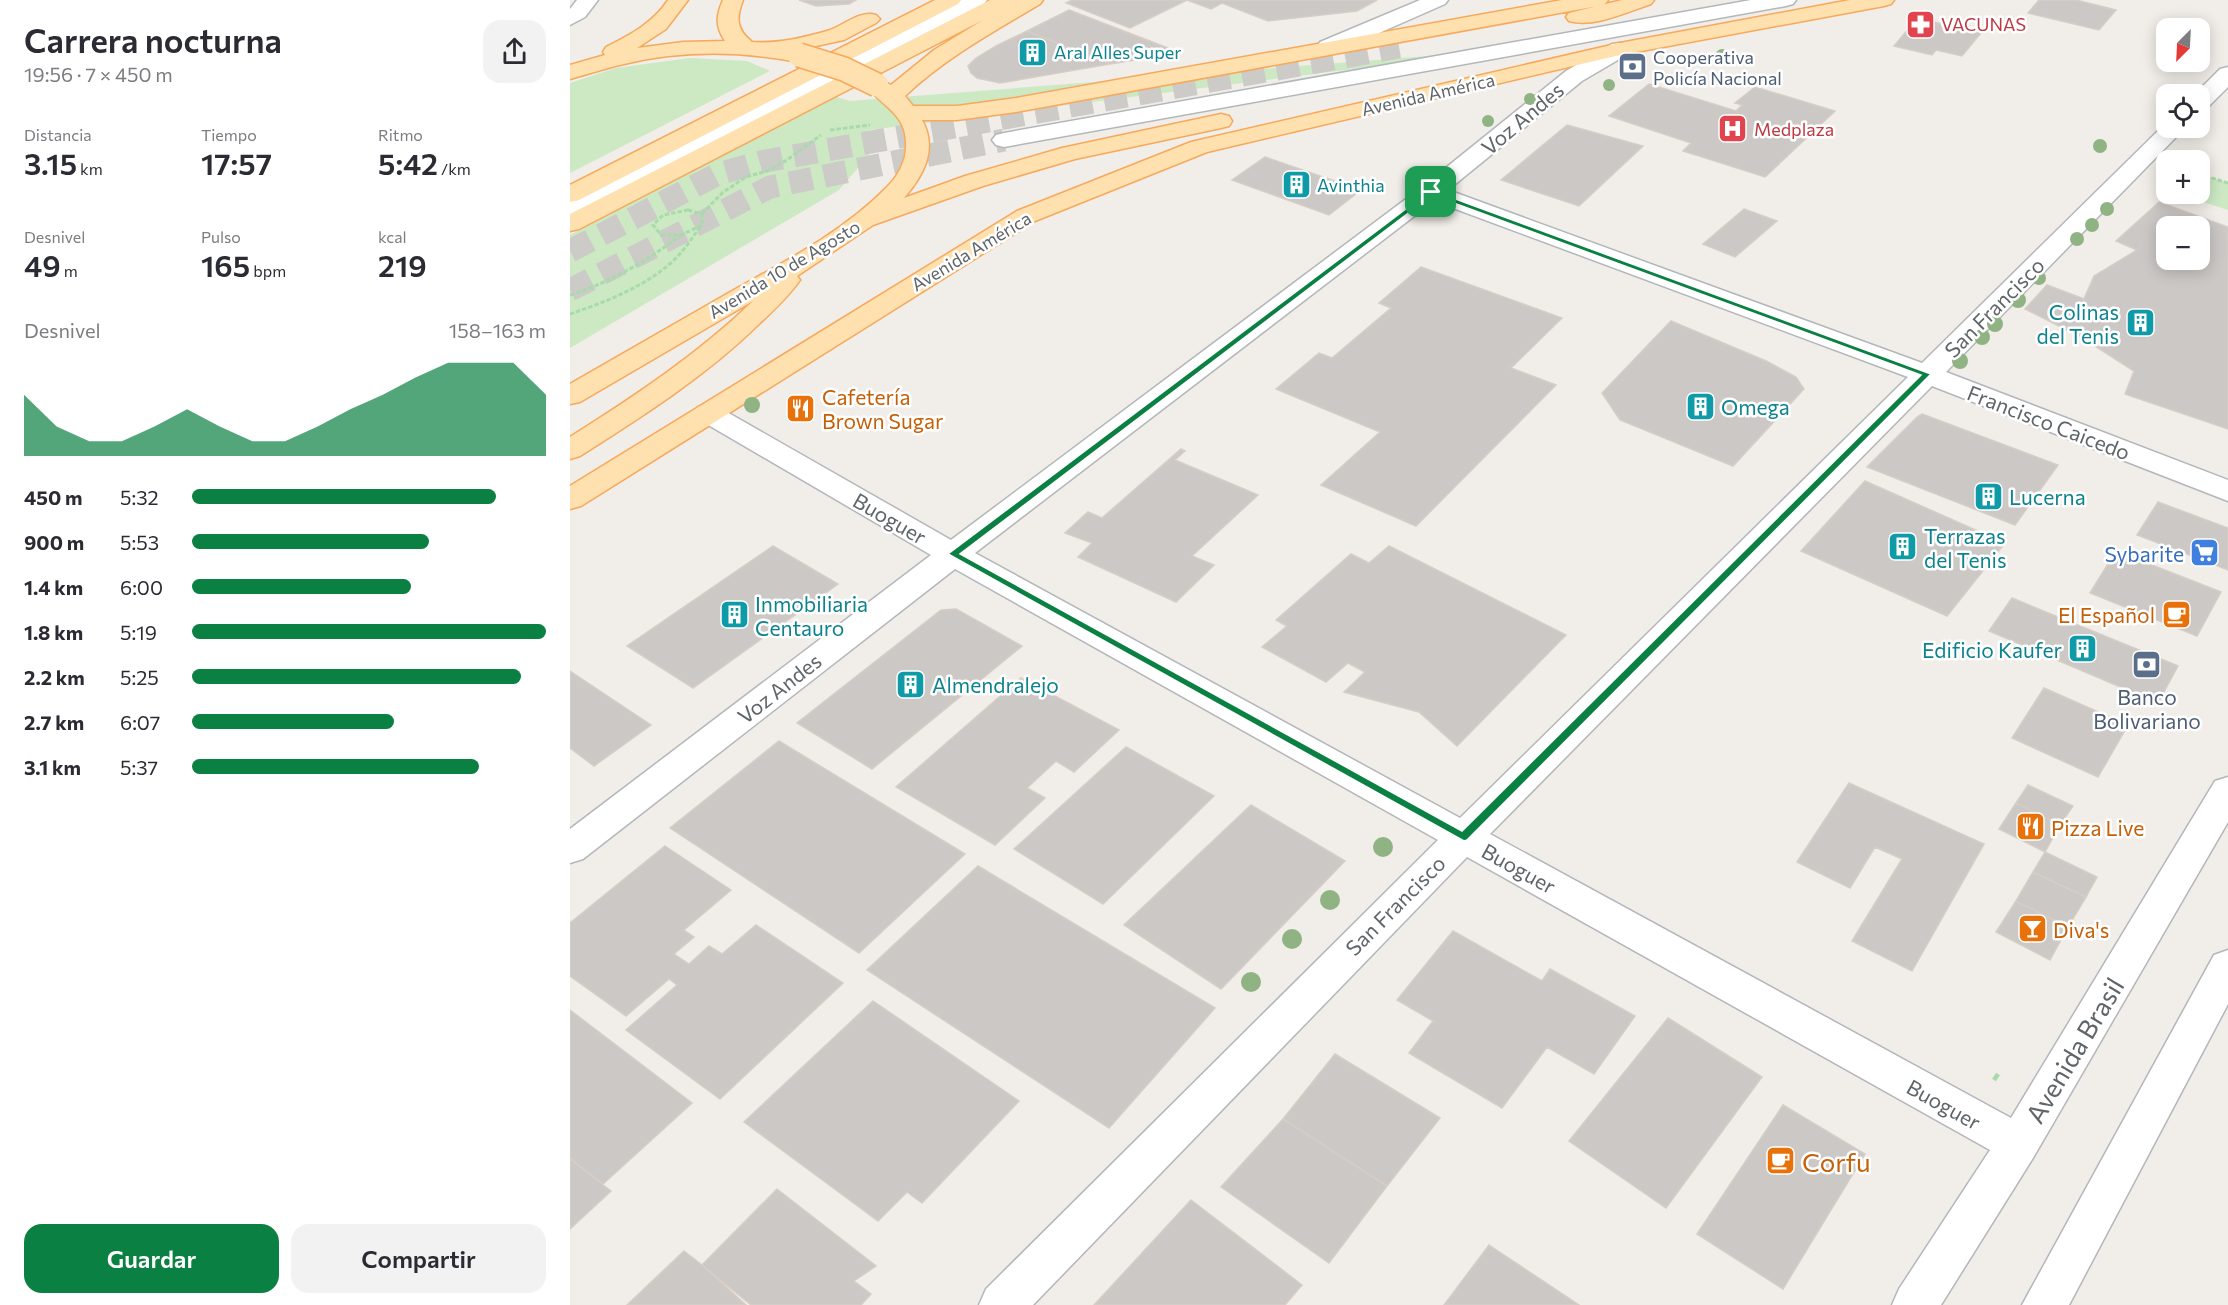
<!DOCTYPE html>
<html lang="es">
<meta charset="utf-8">
<style>
:root{--surface:#fff;--page:#f2f2f3;--text:#2b2b33;--muted:#7c7c81;--accent:#0b8043}
body{margin:0;font-family:Commissioner,sans-serif;background:var(--page);color:var(--text);height:100vh;display:flex;flex-direction:column;font-size:22px;white-space:nowrap}
*{box-sizing:border-box;margin:0}
p{font-size:20px;color:var(--muted)}
.icon{flex:none;width:33px;height:33px;fill:none;stroke:currentColor;stroke-width:2;stroke-linecap:round;stroke-linejoin:round}
.map{position:relative;flex:1;overflow:hidden}
.sheet{display:flex;flex-direction:column;background:var(--surface);width:570px}
.sheet>*{flex:none}
.needle{width:39px;rotate:204deg}
.buttons{position:absolute;left:1586px;top:18px;display:grid;gap:12px}
.buttons a{display:grid;place-items:center;width:54px;height:54px;border-radius:12px;background:var(--surface);box-shadow:0 3px 15px #0003;font-size:30px}
.pin{position:absolute;display:grid;place-items:center;width:51px;height:51px;color:#fff;margin:-26px;border-radius:12px;box-shadow:0 3px 9px #0006}
.round{display:grid;place-items:center;flex:none;width:63px;height:63px;border-radius:18px;background:var(--page)}
.head{display:flex;align-items:center;justify-content:space-between;height:102px;padding:0 24px}
h1{font-size:33px;font-weight:600;line-height:45px}
.figures{display:grid;grid-template-columns:repeat(3,1fr);gap:9px;height:102px;padding:6px 24px}
.figures div{display:grid;align-content:center}
.figures b{font-size:30px;font-weight:600}
.figures small{font-size:16px;font-weight:400}
.figures p{font-size:16px}
.chart{height:168px;padding:12px 24px}
.chart p{display:flex;justify-content:space-between}
.chart svg{width:100%;height:108px;margin-top:6px;fill:var(--accent);opacity:.7}
.action{display:flex;gap:12px;margin-top:auto;padding:12px 24px}
.action a{flex:1;height:69px;border-radius:18px;background:var(--accent);color:#fff;font-size:24px;font-weight:600;line-height:69px;text-align:center}
.action a+a{background:var(--page);color:var(--text)}
ul{padding:0 24px;list-style:none;font-size:20px}
li{display:grid;grid-template-columns:96px 72px 1fr;align-items:center;height:45px}
li i{height:15px;border-radius:8px;background:var(--accent)}
main{display:flex;flex:1;min-height:0}
.map>svg:first-child{display:block}
</style>
<main>
<section class="sheet">
<div class="head"><div><h1>Carrera nocturna</h1><p>19:56 · 7 × 450 m</p></div><a class="round"><svg class="icon" aria-label="share" viewBox="0 0 24 24"><path d="M12 15V3M7 8l5-5 5 5M5 13v7h14v-7"/></svg></a></div>
<div class="figures">
<div><p>Distancia</p><b>3.15<small> km</small></b></div>
<div><p>Tiempo</p><b>17:57</b></div>
<div><p>Ritmo</p><b>5:42<small> /km</small></b></div>
</div>
<div class="figures">
<div><p>Desnivel</p><b>49<small> m</small></b></div>
<div><p>Pulso</p><b>165<small> bpm</small></b></div>
<div><p>kcal</p><b>219</b></div>
</div>
<div class="chart"><p><span>Desnivel</span>158–163 m</p>
<svg viewBox="0 0 160 44" preserveAspectRatio="none"><path d="M0 44V19L10 32L20 38L30 38L40 32L50 25L60 32L70 38L80 38L90 32L100 25L110 19L120 12L130 6L140 6L150 6L160 19V44z"/></svg>
</div>
<ul>
<li><b>450 m</b>5:32<i style="width:86%"></i></li>
<li><b>900 m</b>5:53<i style="width:67%"></i></li>
<li><b>1.4 km</b>6:00<i style="width:62%"></i></li>
<li><b>1.8 km</b>5:19<i style="width:100%"></i></li>
<li><b>2.2 km</b>5:25<i style="width:93%"></i></li>
<li><b>2.7 km</b>6:07<i style="width:57%"></i></li>
<li><b>3.1 km</b>5:37<i style="width:81%"></i></li>
</ul>
<div class="action"><a>Guardar</a><a>Compartir</a></div>
</section>
<div class="map">
<svg width="1658" height="1305" viewBox="0 0 1658 1305">
<rect width="100%" height="100%" fill="#f1ede8"/>
<path fill="#cce9c4" d="M935,50l-636,80v25l-30,35 -269,158v-113l263,-139 17,5z
M120,58l57,3 23,10 -200,102v-90l46,-15z
M1629,174l29,9v27l-49,-16h20z"/>
<path fill="#ccc8c5" stroke="#d6cdc6" stroke-width="1.5" fill-rule="evenodd" d="M229,0h57l-7,4 -33,2z
M502,0h115l-57,28 -64,-25z
M617,0h190l-20,11 -89,10 -46,-18 -11,6z
M1469,0h37l40,10 -17,20 -71,-17z
M499,10l112,43 -71,11 -83,-33z
M1344,22l16,4 4,-4 47,11 -19,23 -26,-6 -4,5 -38,-9z
M457,31l83,33 -110,19 -23,-5 -6,-5 -3,-7 8,-8 20,-12z
M1079,84l87,27 6,-6 -7,-2 20,-16 80,24 -70,66 -82,-26 8,-8 -82,-27z
M997,125l76,21 -64,60 -78,-26z
M695,157l96,33 -32,25 -97,-35z
M1589,202l69,25v202l-103,-35 9,-23 -53,-34 -56,-28 22,-24 37,14 10,-23 43,-26 -21,-9zM1596,226h33v34h-33z
M1174,209l33,12 -42,36 -32,-13z
M851,267l141,51 -51,50 45,17 -140,141 -95,-41 59,-53 -104,-43 43,-36 13,5 59,-50 -12,-5z
M1101,321l95,40 30,16 8,12 -71,77 -113,-46 -18,-27z
M1352,414l136,51 -43,60 -148,-58 50,-50z
M611,449l4,2 -10,9 83,35 -66,61 22,9 -38,37 -98,-45 14,-14 -27,-10 23,-21 14,6z
M1295,481l140,62 -58,73 -146,-65z
M1588,502l70,26v42l-91,-35z
M203,546l65,38 -145,104 -66,-42z
M819,546l177,89 -109,111 -38,-34 -75,-20 21,-20 -17,-9 -22,19 -64,-35 25,-21 -11,-6 75,-66 18,9z
M1546,551l105,41 -24,44 -107,-43z
M1442,598l166,68 -20,37 -169,-72z
M386,609l66,37 -150,123 -75,-46 144,-113z
M0,671l81,54 -57,41 -24,-18z
M451,678l98,52 -45,42 -18,-11 -29,27 18,10 -50,47 -99,-58z
M1474,688l84,37 -30,52 -86,-39z
M209,741l186,113 -106,99 -189,-125z
M556,747l88,49 -111,108 -89,-55z
M1279,783l135,61 -72,127 -60,-30 50,-82 -27,-12 -25,41 -53,-26z
M1458,785l45,21 -13,19 -44,-22z
M1446,803l44,22 -15,27 -46,-23z
M681,805l94,56 -124,128 -97,-64z
M95,846l66,44 -47,40 10,7 -20,17 15,10 20,-18 13,8 34,-29 87,58 -123,116 -94,-69 51,-45 -8,-6 -43,37 -56,-40v-53z
M1475,852l52,25 -11,20 -53,-25z
M408,866l237,142 -106,120 -242,-158z
M1463,872l53,25 -18,30 -52,-26z
M1446,901l52,26 -18,33 -54,-28z
M883,931l89,50 8,-12 85,47 -41,58 -47,-27 -45,61 -93,-55 24,-32 -36,-21z
M303,1001l146,100 -97,102 -15,-11 -29,29 -134,-99z
M0,1010l122,93 -89,81 -33,-26z
M1098,1018l94,59 -96,131 -97,-67z
M765,1054l105,64 -53,68 -104,-67z
M1213,1105l82,49 -82,135 -86,-55z
M713,1119l104,67 -58,77 -108,-76z
M0,1159l41,32 -41,38z
M207,1189l99,77 -22,15 17,13 -10,11h-110l-49,-40z
M621,1200l111,85 -17,20h-191z
M919,1245l90,60h-135z
M114,1251l18,14 44,40h-119z"/>
<g fill="none" stroke-linecap="round" stroke-linejoin="round">
<path stroke="#cccbc8" stroke-width="23" stroke-dasharray="23 12" stroke-linecap="butt" d="M0,290l200,-103 234,-47"/>
<path stroke="#cccbc8" stroke-width="23" stroke-dasharray="23 12" stroke-linecap="butt" d="M0,251l148,-77 42,-12 639,-115"/>
<defs>
<path id="minor" d="M7,0h21l-13,17 -15,8v-16z
M391,0h26l-3,4 -405,211 -9,2v-17z
M850,0h28l-3,4 -109,48 -8,1 -8,-1 -3,-5 3,-5z
M1181,0h45l-3,4 -7,2 -782,141 -8,-2 -4,-5 4,-5 8,-2z
M1050,43l8,1 3,5 -3,5 -46,27 -134,109 474,173 244,-240v5h19l-239,244 282,108v21l-296,-115 -442,448 521,284 204,-337 13,-4v45l-195,336 -92,147h-49l7,-16 91,-139 -523,-293 -434,448h-54l7,-16 452,-449 -483,-271 -372,290 -13,4v-34l361,-274 -233,-136 -4,-6 4,-6 10,-3 10,3 233,133 471,-353 144,-116 46,-27zM864,201l474,176 -448,441 -485,-265z
M1658,67v20l-21,21 -8,2v-16h-4l25,-25z
M1658,950v54l-159,301h-47l192,-350z"/>
<path id="major" d="M98,0h20l-22,29 -29,19 46,-6 42,-1c-10,-15 -9,-25 -2,-41h20c-7,18 -7,29 9,42 24,2 51,-4 75,-11 17,-5 32,-21 49,-16l4,4 -4,4 -32,17 -42,9 5,1 3,5 -3,5 -8,2c-58,-11 -117,-12 -175,2 -18,4 -36,10 -54,15v-14l35,-10 -2,-3 3,-5c24,-12 47,-24 62,-47z
M365,0h26l-3,4 -379,196 -9,2v-17z
M420,0h53l-3,4c-47,28 -95,54 -135,92l8,10h44l59,-8 546,-98h46l-3,4 -7,2 -582,106 -59,8h-35c16,29 2,55 -18,78l61,-22 97,-28 159,-34 8,2 3,5 -3,5 -8,2 -146,31 -92,27 -110,39 -76,51 3,4c-11,16 -27,31 -41,44 -53,52 -116,92 -179,132l-10,3v-22c65,-41 128,-83 183,-136l-173,101 -10,2v-20c54,-31 108,-62 162,-93 54,-30 111,-59 155,-104 10,-10 19,-25 19,-40 2,-34 -25,-40 -40,-62l3,-5 8,-2 14,7 43,-35 49,-30 -404,209 -9,2v-17z
M1052,0h32l-3,4c-24,8 -57,24 -82,17l-3,-4 3,-4z
M1280,0h44l-3,4 -7,2 -264,49 -413,97 -172,69 -454,285 -11,3v-23l447,-275 174,-69 429,-99z"/>
</defs>
<use href="#minor" stroke="#b3b7ba" stroke-width="3"/>
<use href="#major" stroke="#f6a95c" stroke-width="3"/>
<path stroke="#a7dba9" stroke-width="3" stroke-dasharray="4.5 2" stroke-linecap="butt" d="M260,130l40,-5
M1629,174l29,9
M118,210l14,4v11l-21,10h-20l-8,-10 10,-10z
M132,214l20,-21 24,-16 21,-6 20,-11 34,-25
M0,295c41,-13 77,-34 111,-60
M0,314c36,-12 79,-29 106,-56 10,-10 17,-22 26,-33"/>
<path stroke="#a7dba9" stroke-width="4.5" stroke-dasharray="8 4" stroke-linecap="butt" d="M1424,1080l4,-6"/>
<use href="#minor" fill="#fff" fill-rule="evenodd"/>
<use href="#major" fill="#ffe0af" fill-rule="evenodd"/>
<defs>
<path id="major-bridge" d="M229,55l45,14 33,16"/>
</defs>
<use href="#major-bridge" stroke="#f6a95c" stroke-width="26" stroke-linecap="butt"/>
<use href="#major-bridge" stroke="#ffe0af" stroke-width="23"/>
</g>
<g fill="#90b384">
<circle cx="1152" cy="55" r="6"/>
<circle cx="1039" cy="85" r="6"/>
<circle cx="960" cy="99" r="6"/>
<circle cx="918" cy="121" r="6"/>
<circle cx="1530" cy="146" r="7"/>
<circle cx="1537" cy="209" r="7"/>
<circle cx="1522" cy="225" r="7"/>
<circle cx="1507" cy="239" r="7"/>
<circle cx="1469" cy="278" r="7"/>
<circle cx="1448" cy="300" r="8"/>
<circle cx="1425" cy="324" r="8"/>
<circle cx="1412" cy="337" r="8"/>
<circle cx="1390" cy="361" r="8"/>
<circle cx="182" cy="405" r="8"/>
<circle cx="813" cy="847" r="10"/>
<circle cx="760" cy="900" r="10"/>
<circle cx="722" cy="939" r="10"/>
<circle cx="681" cy="982" r="10"/>
</g>
<path fill="#0b8043" stroke="#fff" stroke-width="1.5" fill-rule="evenodd" d="M861,190l500,184 -464,466 -3,1 -516,-287zM862,195l489,180 -459,456 -502,-277z"/>
<defs>
<symbol id="pharmacy-square" viewBox="-11 -11 22 22"><rect x="-9" y="-9" width="18" height="18" rx="4" fill="#e0444e" stroke="#fff"/><path d="M-2-6h4v4h4v4h-4v4h-4v-4h-4v-4h4Z" fill="#fff"/></symbol>
<symbol id="building-square" viewBox="-11 -11 22 22"><rect x="-9" y="-9" width="18" height="18" rx="4" fill="#0f9aa8" stroke="#fff"/><path d="M-4-6H4V6H1V3H-1V6H-4ZM-2.5-4.3h1.7v1.8h-1.7ZM.8-4.3h1.7v1.8H.8ZM-2.5-1h1.7V.8h-1.7ZM.8-1h1.7V.8H.8Z" fill="#fff"/></symbol>
<symbol id="bank-square" viewBox="-11 -11 22 22"><rect x="-9" y="-9" width="18" height="18" rx="4" fill="#5c6f8a" stroke="#fff"/><path d="M-6-4H6V4H-6ZM0-2.3a2.3 2.3 0 1 0 0 4.6a2.3 2.3 0 1 0 0-4.6Z" fill="#fff"/></symbol>
<symbol id="hospital-square" viewBox="-11 -11 22 22"><rect x="-9" y="-9" width="18" height="18" rx="4" fill="#e0444e" stroke="#fff"/><path d="M-5-5h3v3.5h4V-5h3V5h-3V1.5h-4V5h-3Z" fill="#fff"/></symbol>
<symbol id="restaurant-square" viewBox="-11 -11 22 22"><rect x="-9" y="-9" width="18" height="18" rx="4" fill="#e8710a" stroke="#fff"/><path d="M-5-6h1v4h1v-4h1v4h1v-4h1v5L-1.5 .5V6h-2V.5L-5-1ZM5-6V6H3V1.5H1.5Q1.5-4 5-6Z" fill="#fff"/></symbol>
<symbol id="supermarket-square" viewBox="-11 -11 22 22"><rect x="-9" y="-9" width="18" height="18" rx="4" fill="#3f7fe0" stroke="#fff"/><path d="M-6-5.5h2.5l.6 2H6L4.5 2H-2.5L-4.4-4H-6ZM-1.5 3.2a1.3 1.3 0 1 0 .1 0ZM3 3.2a1.3 1.3 0 1 0 .1 0Z" fill="#fff"/></symbol>
<symbol id="cafe-square" viewBox="-11 -11 22 22"><rect x="-9" y="-9" width="18" height="18" rx="4" fill="#e8710a" stroke="#fff"/><path d="M-5.5-4.5H6V0H3Q3 3.5 0 3.5H-2.5Q-5.5 3.5-5.5 0ZM3-3.2v2h1.7v-2ZM-6 4.5H4V6H-6Z" fill="#fff"/></symbol>
<symbol id="bar-square" viewBox="-11 -11 22 22"><rect x="-9" y="-9" width="18" height="18" rx="4" fill="#e8710a" stroke="#fff"/><path d="M-6-5H6L.8 .8V4.5H3.5V6h-7V4.5H-.8V.8Z" fill="#fff"/></symbol>
</defs>
<g fill-rule="evenodd">
<use href="#pharmacy-square" x="1334" y="8" width="33" height="33"/>
<use href="#building-square" x="446" y="36" width="33" height="33"/>
<use href="#bank-square" x="1046" y="50" width="33" height="33"/>
<use href="#hospital-square" x="1146" y="112" width="33" height="33"/>
<use href="#building-square" x="710" y="168" width="33" height="33"/>
<use href="#building-square" x="1554" y="306" width="33" height="33"/>
<use href="#building-square" x="1114" y="390" width="33" height="33"/>
<use href="#restaurant-square" x="214" y="392" width="33" height="33"/>
<use href="#building-square" x="1402" y="480" width="33" height="33"/>
<use href="#building-square" x="1316" y="530" width="33" height="33"/>
<use href="#supermarket-square" x="1618" y="536" width="33" height="33"/>
<use href="#cafe-square" x="1590" y="598" width="33" height="33"/>
<use href="#building-square" x="148" y="598" width="33" height="33"/>
<use href="#building-square" x="1496" y="632" width="33" height="33"/>
<use href="#bank-square" x="1560" y="648" width="33" height="33"/>
<use href="#building-square" x="324" y="668" width="33" height="33"/>
<use href="#restaurant-square" x="1444" y="810" width="33" height="33"/>
<use href="#bar-square" x="1446" y="912" width="33" height="33"/>
<use href="#cafe-square" x="1194" y="1144" width="33" height="33"/>
</g>
<g text-anchor="middle" dominant-baseline="central" stroke-width="5" stroke-linejoin="round" paint-order="stroke">
<g font-size="18" fill="#be3a42" stroke="#fff" text-anchor="start">
<text x="1371" y="24">VACUNAS</text>
<text x="1184" y="129">Medplaza</text>
</g>
<g font-size="18" fill="#0d838f" stroke="#fff" text-anchor="start">
<text x="484" y="52">Aral Alles Super</text>
<text x="747" y="185">Avinthia</text>
</g>
<g font-size="18" fill="#4e5e75" stroke="#fff" text-anchor="start">
<text x="1083" y="57">Cooperativa<tspan x="1083" dy="21">Policía Nacional</tspan></text>
</g>
<g font-size="18" fill="#5f6568" stroke="#fff">
<text transform="translate(858 94) rotate(-13)">Avenida América</text>
<text transform="translate(401 251) rotate(-31)">Avenida América</text>
<text transform="translate(214 269) rotate(-31)">Avenida 10 de Agosto</text>
</g>
<g font-size="21" fill="#5f6568" stroke="#fff">
<text transform="translate(952 118) rotate(-40)">Voz Andes</text>
<text transform="translate(1424 307) rotate(-45)">San Francisco</text>
<text transform="translate(1479 422) rotate(21)">Francisco Caicedo</text>
<text transform="translate(320 518) rotate(30)">Buoguer</text>
<text transform="translate(209 688) rotate(-38)">Voz Andes</text>
<text transform="translate(949 868) rotate(29)">Buoguer</text>
<text transform="translate(825 905) rotate(-45)">San Francisco</text>
<text transform="translate(1374 1104) rotate(29)">Buoguer</text>
</g>
<g font-size="21" fill="#0d838f" stroke="#fff" text-anchor="start">
<text x="1549" y="311" text-anchor="end">Colinas<tspan x="1549" dy="24">del Tenis</tspan></text>
<text x="1151" y="406">Omega</text>
<text x="1439" y="496">Lucerna</text>
<text x="1354" y="535">Terrazas<tspan x="1354" dy="24">del Tenis</tspan></text>
<text x="185" y="603">Inmobiliaria<tspan x="185" dy="24">Centauro</tspan></text>
<text x="1492" y="649" text-anchor="end">Edificio Kaufer</text>
<text x="362" y="684">Almendralejo</text>
</g>
<g font-size="21" fill="#c56008" stroke="#fff" text-anchor="start">
<text x="252" y="396">Cafetería<tspan x="252" dy="24">Brown Sugar</tspan></text>
<text x="1585" y="614" text-anchor="end">El Español</text>
<text x="1481" y="827">Pizza Live</text>
<text x="1483" y="929">Diva's</text>
</g>
<g font-size="21" fill="#366cbe" stroke="#fff" text-anchor="end">
<text x="1614" y="553">Sybarite</text>
</g>
<g font-size="21" fill="#4e5e75" stroke="#fff">
<text x="1577" y="696">Banco<tspan x="1577" dy="24">Bolivariano</tspan></text>
</g>
<g font-size="26" fill="#5f6568" stroke="#fff">
<text transform="translate(1504 1050) rotate(-59)">Avenida Brasil</text>
</g>
<g font-size="26" fill="#c56008" stroke="#fff" text-anchor="start">
<text x="1232" y="1161">Corfu</text>
</g>
</g>
</svg>
<div class="buttons">
<a><svg class="needle" viewBox="-14 -14 28 28"><path d="M0-13l5 13h-10z" fill="#e53935"/><path d="M0 13l5-13h-10z" fill="#7c7c81"/></svg></a>
<a><svg class="icon" aria-label="locate" viewBox="0 0 24 24"><circle cx="12" cy="12" r="6"/><path d="M12 2v4M12 18v4M2 12h4M18 12h4"/></svg></a>
<a>+</a>
<a>−</a>
</div>
<div class="pin" style="left:861px;top:192px;background:#1e9e55"><svg class="icon" aria-label="arrive" viewBox="0 0 24 24"><path d="M6 21V4h12l-3 4 3 4H6"/></svg></div>
</div>
</main>
